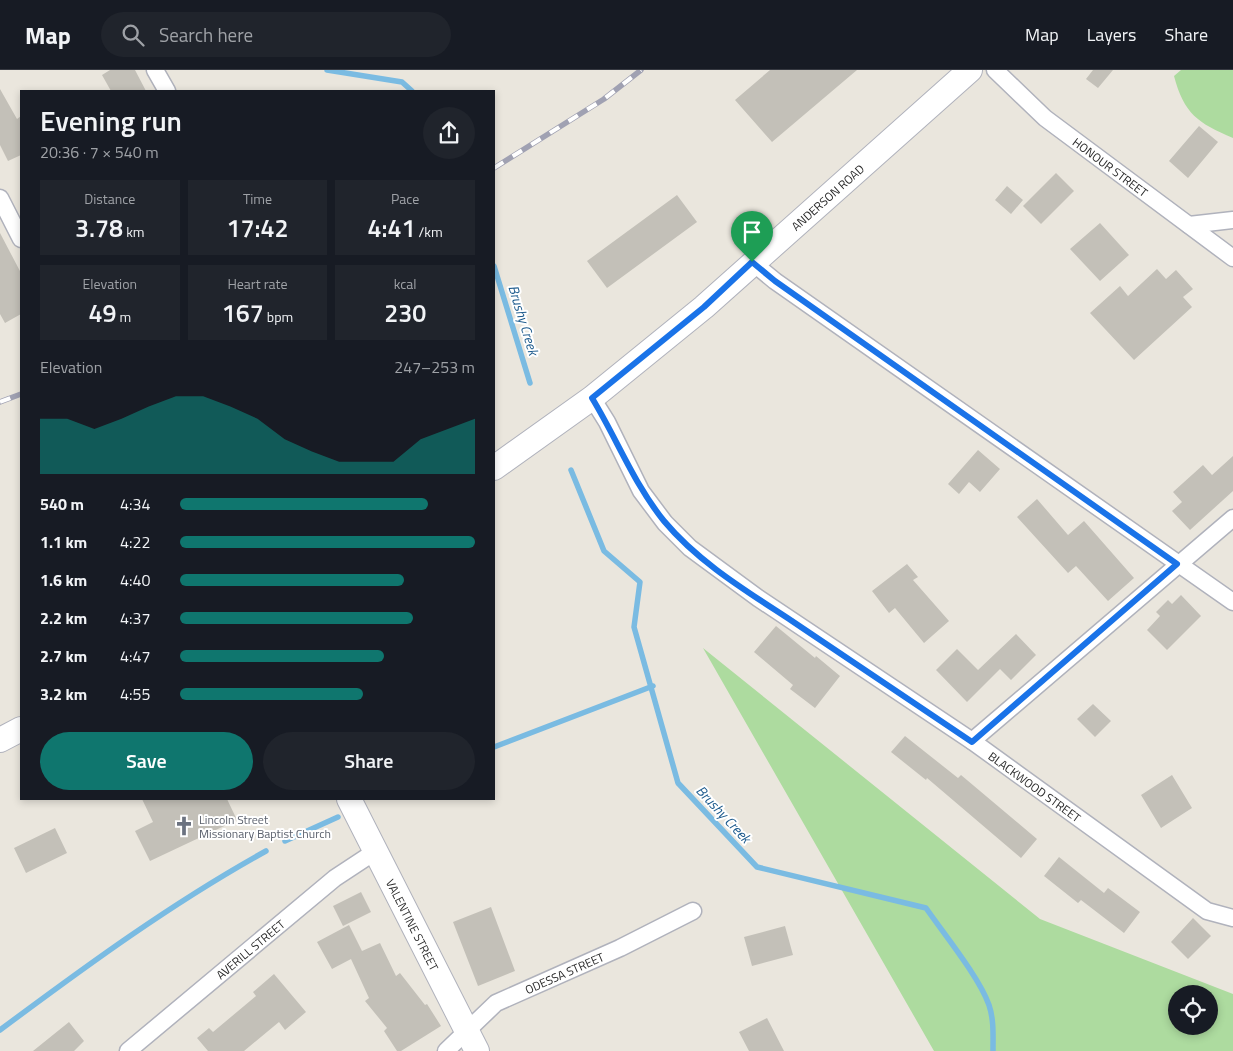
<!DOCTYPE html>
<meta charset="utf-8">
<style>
:root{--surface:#171b24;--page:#20242c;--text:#f1f3f6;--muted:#9ea1a6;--line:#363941;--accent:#0f766e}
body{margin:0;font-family:"Titillium Web",sans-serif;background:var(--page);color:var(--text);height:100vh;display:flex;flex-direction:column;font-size:19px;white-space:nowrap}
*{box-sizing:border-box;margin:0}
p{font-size:16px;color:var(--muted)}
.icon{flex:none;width:28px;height:28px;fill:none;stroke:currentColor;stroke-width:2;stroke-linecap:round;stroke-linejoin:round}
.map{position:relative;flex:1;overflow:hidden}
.side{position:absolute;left:20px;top:20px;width:475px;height:710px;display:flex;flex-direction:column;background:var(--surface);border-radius:0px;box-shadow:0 2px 8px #0003}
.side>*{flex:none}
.tools{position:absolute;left:1168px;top:915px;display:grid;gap:10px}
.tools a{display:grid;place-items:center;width:50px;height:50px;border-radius:50%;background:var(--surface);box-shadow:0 2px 8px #0003;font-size:25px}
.pin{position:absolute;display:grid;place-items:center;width:42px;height:42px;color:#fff;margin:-51px -21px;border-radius:50% 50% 50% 0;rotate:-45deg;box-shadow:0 0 5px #0007}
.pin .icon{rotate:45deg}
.round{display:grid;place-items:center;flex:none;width:52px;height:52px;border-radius:26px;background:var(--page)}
.summary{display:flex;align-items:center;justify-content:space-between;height:85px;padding:0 20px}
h1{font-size:28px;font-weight:600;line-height:38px}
.metrics{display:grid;grid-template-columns:repeat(3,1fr);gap:8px;height:85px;padding:5px 20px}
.metrics div{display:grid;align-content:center;border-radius:0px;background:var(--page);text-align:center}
.metrics b{font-size:25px;font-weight:600}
.metrics small{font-size:14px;font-weight:400}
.metrics p{font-size:14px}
.chart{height:140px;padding:10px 20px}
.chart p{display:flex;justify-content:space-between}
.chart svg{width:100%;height:90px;margin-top:5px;fill:var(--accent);opacity:.7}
.action{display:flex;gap:10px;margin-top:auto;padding:10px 20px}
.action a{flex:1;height:58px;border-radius:30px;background:var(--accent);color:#fff;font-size:20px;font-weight:600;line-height:58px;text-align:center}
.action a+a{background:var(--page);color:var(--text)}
ul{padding:0 20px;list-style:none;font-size:16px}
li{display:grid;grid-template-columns:80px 60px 1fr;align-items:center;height:38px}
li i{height:12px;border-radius:6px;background:var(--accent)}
header{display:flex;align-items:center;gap:30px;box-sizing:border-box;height:70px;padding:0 25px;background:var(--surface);border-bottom:1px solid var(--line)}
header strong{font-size:24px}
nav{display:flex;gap:28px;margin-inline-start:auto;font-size:18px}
.search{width:350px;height:45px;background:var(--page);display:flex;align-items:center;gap:12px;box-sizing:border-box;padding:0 18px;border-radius:28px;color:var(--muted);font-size:19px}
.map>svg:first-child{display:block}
</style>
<header>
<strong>Map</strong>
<div class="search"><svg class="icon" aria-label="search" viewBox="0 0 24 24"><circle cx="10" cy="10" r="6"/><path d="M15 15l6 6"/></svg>Search here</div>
<nav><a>Map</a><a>Layers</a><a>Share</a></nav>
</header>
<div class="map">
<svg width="1233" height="981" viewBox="0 0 1233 981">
<rect width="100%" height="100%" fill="#eae6dd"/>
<path fill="#addb9f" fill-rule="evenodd" d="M1181,0h52v68c-35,-15 -49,-24 -59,-62z
M703,578l337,271 193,75v57h-299zM1176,924h33v32h-33z"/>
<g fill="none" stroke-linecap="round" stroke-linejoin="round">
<path stroke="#7abbe2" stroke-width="5.5" d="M327,0l75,12 10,9
M494,196l36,117
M571,400l33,81 36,31 -6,45 44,156 79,84 169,41c18,26 53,69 63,97 5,15 4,30 4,46
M494,677l159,-61
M285,771l53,-24
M0,960c86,-64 172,-127 266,-179"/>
</g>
<path fill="#c3c0b8" d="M110,0h25l11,21h-35l-9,-16z
M770,0h87l-85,72 -37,-42z
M1093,0h20l-15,18 -12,-9z
M0,19l17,30 4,-3v39l-13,6 -8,-16z
M1199,56l19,16 -30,36 -19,-17z
M1056,103l18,18 -33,33 -18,-18z
M1007,116l16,14 -12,14 -16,-14z
M677,125l20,27 -90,66 -20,-27z
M1100,153l29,32 -29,26 -30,-32z
M0,163l21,40v41l-16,9 -5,-9z
M1157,199l9,10 10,-9 17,19 -10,8 9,10 -58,53 -44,-47 30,-27 8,10z
M978,380l22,19 -20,23 -11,-10 -10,12 -11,-10z
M1233,386v35l-43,39 -18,-19 10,-9 -9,-10 30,-27 9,10z
M1037,429l31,36 16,-14 50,57 -26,23 -32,-35 -8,7 -51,-56z
M907,494l11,13 -5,3 36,41 -25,22 -29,-35 -6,5 -17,-22z
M1181,525l20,21 -34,34 -20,-20 13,-14 -4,-4 12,-12 4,4z
M776,556l39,32 1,-2 24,20 -25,32 -25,-19 3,-4 -39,-33z
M1016,564l20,21 -25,25 -11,-11 -33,33 -31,-32 21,-21 21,21z
M1093,634l18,17 -16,16 -18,-18z
M905,666l53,42 3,-3 76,64 -16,19 -94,-80 -1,2 -35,-28z
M1172,705l20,33 -31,20 -20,-33z
M142,729h85l10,21 -87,41 -15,-30 18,-9z
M55,758l12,25 -41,20 -12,-25z
M1059,787l45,36 4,-5 32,24 -16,21 -43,-33 -3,3 -34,-27z
M361,822l10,20 -28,14 -10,-20z
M491,837l24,64 -37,15 -25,-64z
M1193,848l18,18 -23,23 -17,-17z
M349,855l13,26 18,-8 16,33 4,-3 25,32 2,-1 14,22 -40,25h-4l-13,-20 3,-3 -22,-27 4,-3 -18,-39 -19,10 -15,-27z
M785,856l8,29 -41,11 -8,-29z
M274,904l32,38 -21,18 -6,-8 -35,29h-36l-11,-13 12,-10 4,4 43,-36 -3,-4z
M767,948l17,33h-35l-10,-19z
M69,952l15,19 -10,10h-41z"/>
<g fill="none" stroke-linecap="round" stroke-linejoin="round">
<defs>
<g id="street">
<path d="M155,0l12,21"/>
<path id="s1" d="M995,0l50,48 188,140"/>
<path d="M0,128l21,41"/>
<path d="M1189,155l44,-5"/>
<path d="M752,192l23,19 458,321"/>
<path id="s2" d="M592,328l15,24 34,69 24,32 25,25 68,50 214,143 235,170 26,7"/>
<path d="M972,671l261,-223"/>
<path id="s3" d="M128,981l207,-173 41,-27"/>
<path id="s4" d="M446,981l50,-48 124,-55 73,-37"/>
</g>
<g id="secondary">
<path id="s5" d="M494,398l98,-70 112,-91 266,-237"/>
<path d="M0,670l21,-11"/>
<path id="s6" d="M349,729l128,252"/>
</g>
</defs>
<use href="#street" stroke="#b0b2bc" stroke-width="19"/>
<use href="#secondary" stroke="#b0b2bc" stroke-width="26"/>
<use href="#street" stroke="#fff" stroke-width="16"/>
<use href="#secondary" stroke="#fff" stroke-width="24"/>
<defs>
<path id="rail" d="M494,98l110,-69 37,-29
M0,332l21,-8"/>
</defs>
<use href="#rail" stroke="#a0a1b2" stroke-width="5.5"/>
<use href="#rail" stroke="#fff" stroke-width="4" stroke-dasharray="11" stroke-linecap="butt"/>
</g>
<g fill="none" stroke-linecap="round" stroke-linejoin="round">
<defs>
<path id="route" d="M752,192l23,19 402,283 -205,178c-60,-41 -120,-81 -180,-121 -44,-29 -93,-58 -128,-100 -30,-37 -47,-82 -72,-123l112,-91z"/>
</defs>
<use href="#route" stroke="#fff" stroke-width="10"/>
<use href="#route" stroke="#1a73e8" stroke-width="6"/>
</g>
<defs>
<symbol id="church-bare" viewBox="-9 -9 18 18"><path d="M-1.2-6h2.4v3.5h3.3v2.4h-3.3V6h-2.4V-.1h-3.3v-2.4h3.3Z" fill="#6b7280" stroke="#fff" stroke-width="2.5" paint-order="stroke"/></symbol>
</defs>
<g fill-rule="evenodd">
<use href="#church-bare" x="170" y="742" width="28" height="28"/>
</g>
<g text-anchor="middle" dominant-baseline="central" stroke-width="4" stroke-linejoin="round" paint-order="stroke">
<g font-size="12" fill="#2a2a2a" stroke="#fff">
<text stroke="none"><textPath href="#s1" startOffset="151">HONOUR STREET</textPath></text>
<text stroke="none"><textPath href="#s5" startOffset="430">ANDERSON ROAD</textPath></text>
<text stroke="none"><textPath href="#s2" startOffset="600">BLACKWOOD STREET</textPath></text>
<text stroke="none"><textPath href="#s6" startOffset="141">VALENTINE STREET</textPath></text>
<text stroke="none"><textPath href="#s3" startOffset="159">AVERILL STREET</textPath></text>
<text stroke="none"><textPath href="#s4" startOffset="144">ODESSA STREET</textPath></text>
</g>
<g font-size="12" fill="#5b616d" stroke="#fff" text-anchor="start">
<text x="199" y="749">Lincoln Street<tspan x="199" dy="14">Missionary Baptist Church</tspan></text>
</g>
<g font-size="14" font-style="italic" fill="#1b598c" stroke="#fff">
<text transform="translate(524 250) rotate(73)">Brushy Creek</text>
<text transform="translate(724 744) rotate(47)">Brushy Creek</text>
</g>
</g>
</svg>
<div class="tools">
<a><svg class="icon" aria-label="locate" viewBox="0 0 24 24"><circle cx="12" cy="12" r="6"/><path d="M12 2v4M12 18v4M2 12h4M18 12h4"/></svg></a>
</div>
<div class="pin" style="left:752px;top:192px;background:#1e9e55"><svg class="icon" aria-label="arrive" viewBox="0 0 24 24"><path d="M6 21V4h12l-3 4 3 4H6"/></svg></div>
<section class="side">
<div class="summary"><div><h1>Evening run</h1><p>20:36 · 7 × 540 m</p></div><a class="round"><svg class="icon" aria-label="share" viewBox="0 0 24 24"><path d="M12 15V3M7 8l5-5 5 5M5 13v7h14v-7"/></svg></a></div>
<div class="metrics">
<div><p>Distance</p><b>3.78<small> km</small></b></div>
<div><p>Time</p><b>17:42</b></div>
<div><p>Pace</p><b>4:41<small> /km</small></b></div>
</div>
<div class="metrics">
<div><p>Elevation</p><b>49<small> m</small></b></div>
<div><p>Heart rate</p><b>167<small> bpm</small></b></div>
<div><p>kcal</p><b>230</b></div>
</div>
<div class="chart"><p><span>Elevation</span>247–253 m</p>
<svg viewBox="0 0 160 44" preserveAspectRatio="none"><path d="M0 44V17L10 17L20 22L30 17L40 11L50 6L60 6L70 11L80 17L90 27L100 33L110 38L120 38L130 38L140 27L150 22L160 17V44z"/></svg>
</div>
<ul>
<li><b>540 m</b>4:34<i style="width:84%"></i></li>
<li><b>1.1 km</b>4:22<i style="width:100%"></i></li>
<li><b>1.6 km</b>4:40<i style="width:76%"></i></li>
<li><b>2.2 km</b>4:37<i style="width:79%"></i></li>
<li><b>2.7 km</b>4:47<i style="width:69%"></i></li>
<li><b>3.2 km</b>4:55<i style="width:62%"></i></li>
</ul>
<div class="action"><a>Save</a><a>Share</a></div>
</section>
</div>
